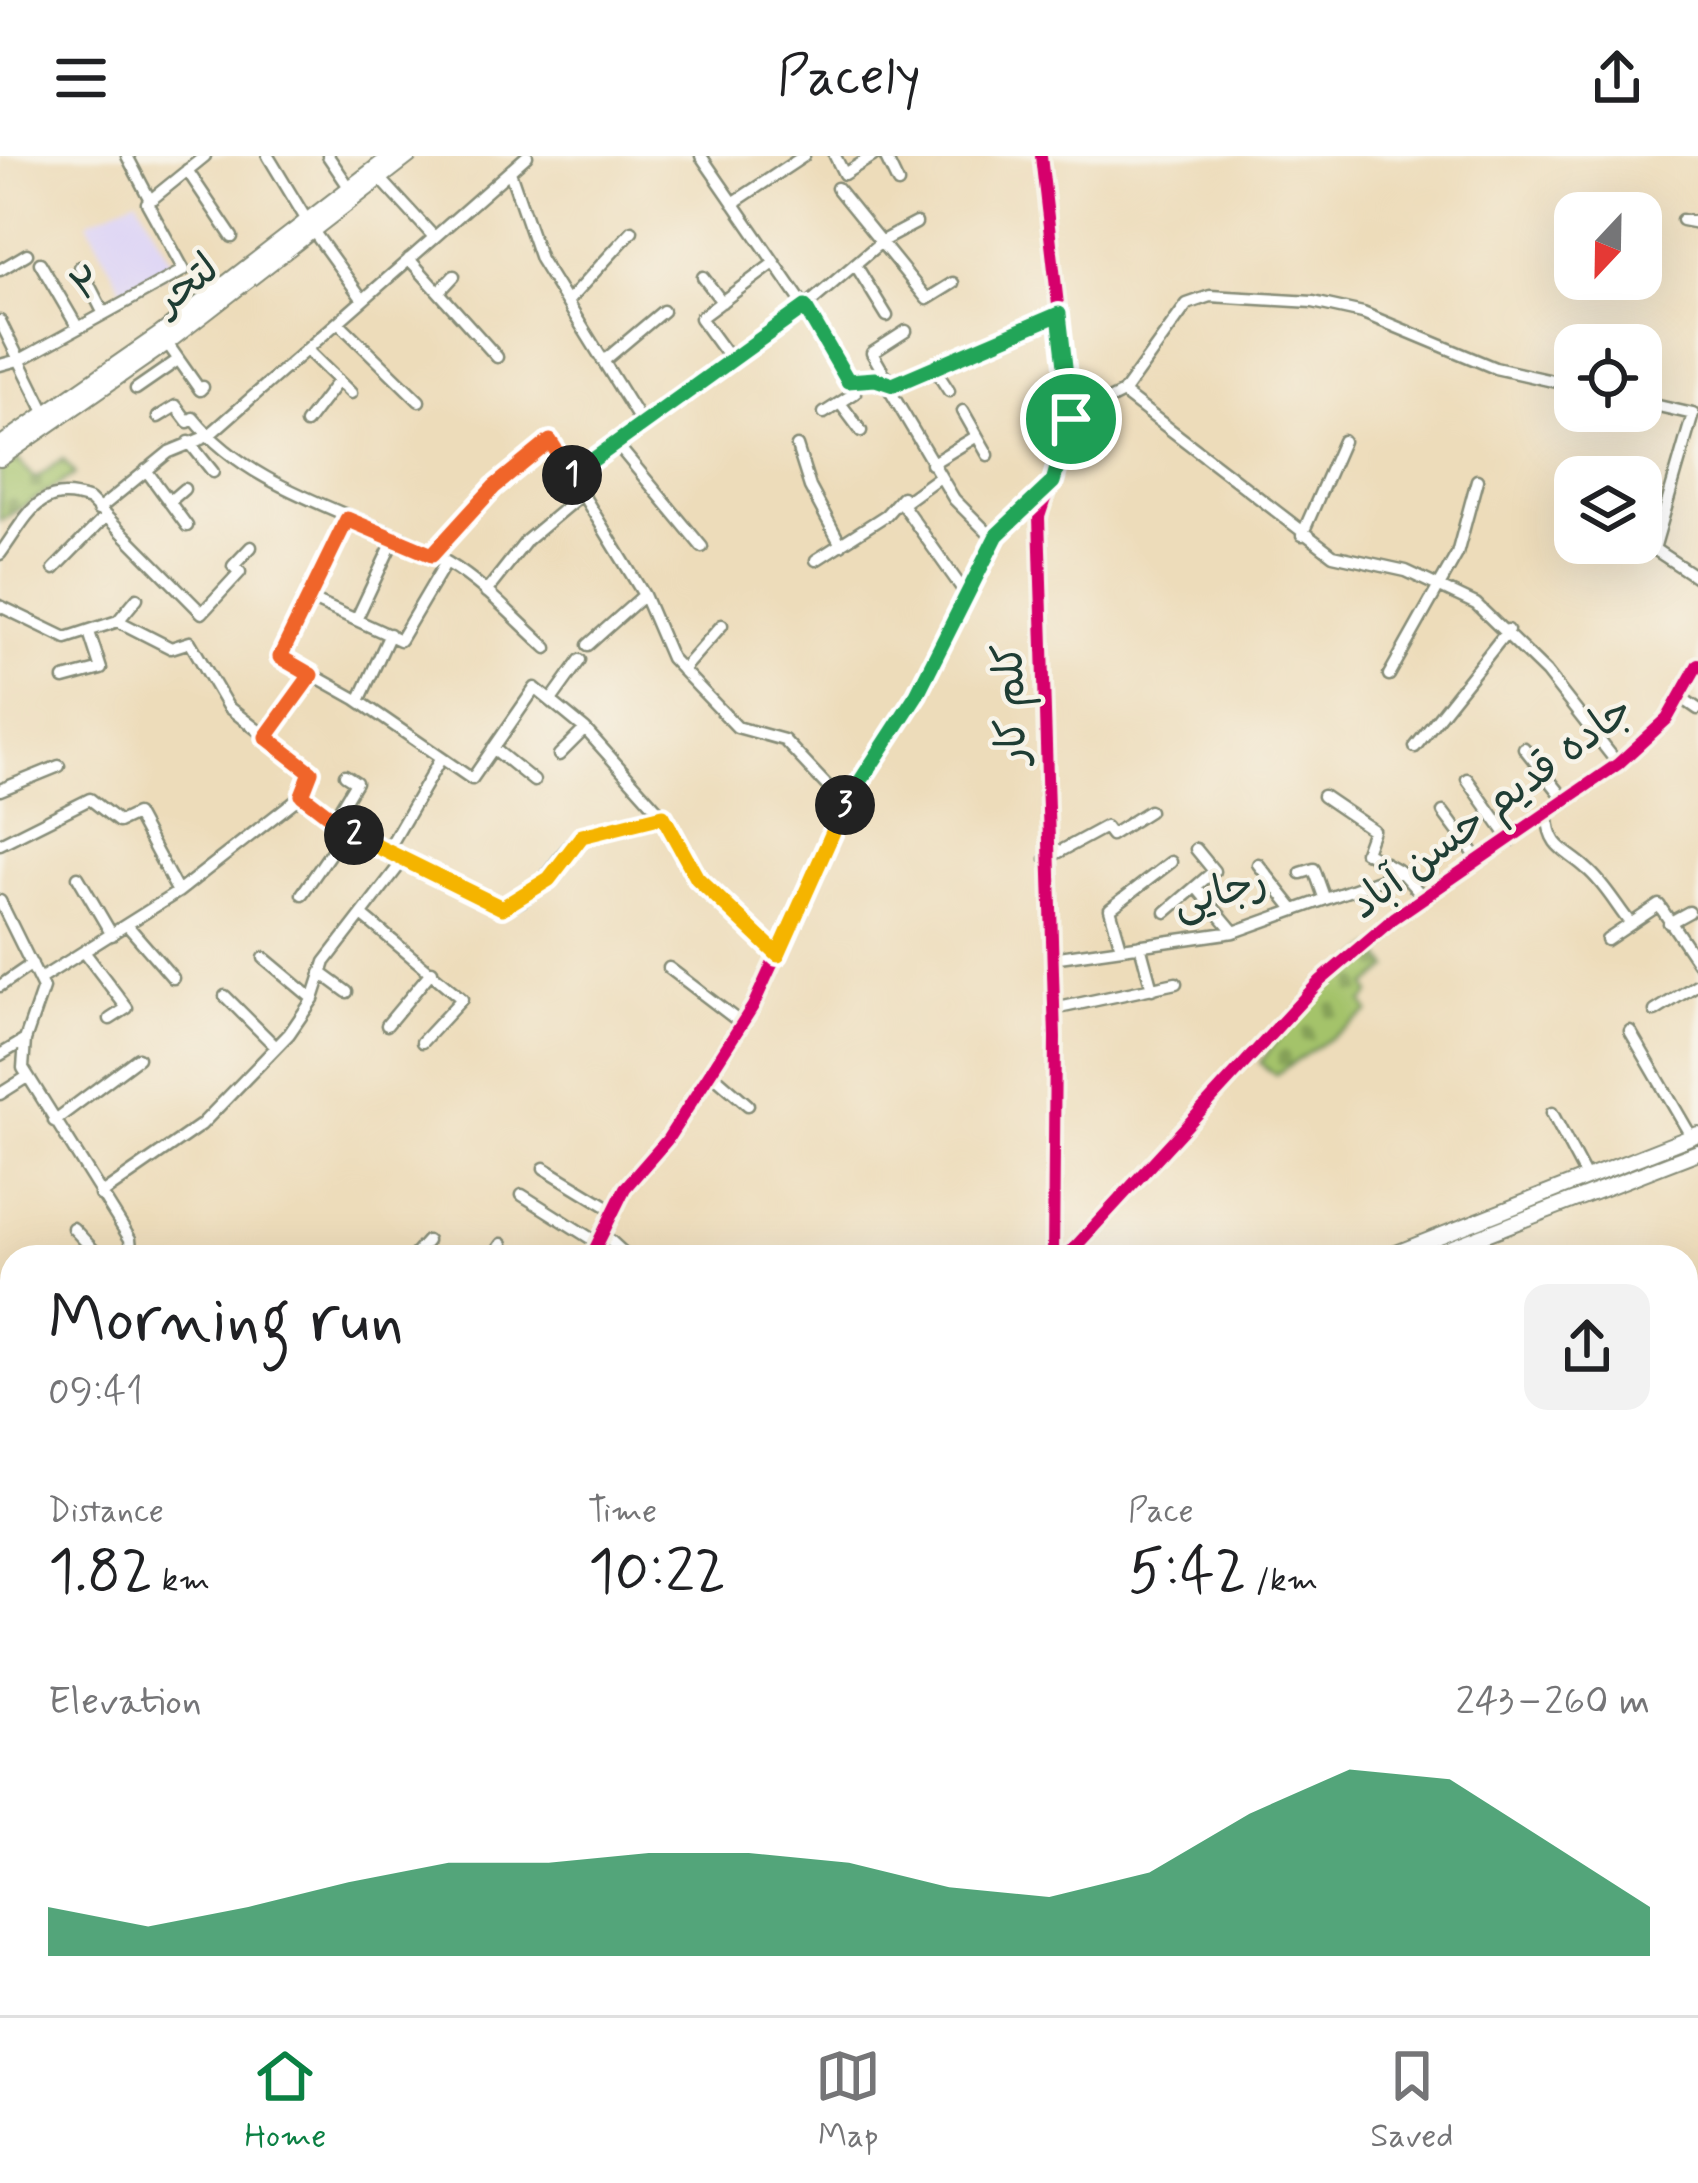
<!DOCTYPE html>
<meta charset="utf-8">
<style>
:root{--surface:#fff;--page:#f2f2f2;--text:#202124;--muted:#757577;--line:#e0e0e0;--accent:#0b8043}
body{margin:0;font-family:Mynerve,"Playpen Sans Arabic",sans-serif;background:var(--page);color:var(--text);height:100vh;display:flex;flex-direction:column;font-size:45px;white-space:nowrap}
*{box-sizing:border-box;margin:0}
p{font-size:39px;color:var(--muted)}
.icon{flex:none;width:66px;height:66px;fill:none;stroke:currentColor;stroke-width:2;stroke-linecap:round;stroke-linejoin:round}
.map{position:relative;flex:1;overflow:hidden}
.panel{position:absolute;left:0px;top:1089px;width:1698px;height:771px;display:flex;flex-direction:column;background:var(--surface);border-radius:36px 36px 0 0;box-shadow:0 12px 48px #0002}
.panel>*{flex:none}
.needle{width:78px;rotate:202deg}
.controls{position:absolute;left:1554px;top:36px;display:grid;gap:24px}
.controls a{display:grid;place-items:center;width:108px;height:108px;border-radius:24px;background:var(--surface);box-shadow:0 12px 48px #0002;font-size:60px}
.pin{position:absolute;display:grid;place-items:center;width:102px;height:102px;color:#fff;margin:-51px;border:6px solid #fff;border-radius:50%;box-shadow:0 3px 12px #0007}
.km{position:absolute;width:60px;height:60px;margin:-30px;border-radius:50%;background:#222;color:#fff;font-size:33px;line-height:60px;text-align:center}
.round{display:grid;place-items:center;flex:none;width:126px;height:126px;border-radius:24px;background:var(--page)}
.headline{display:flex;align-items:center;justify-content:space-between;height:204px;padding:0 48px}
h1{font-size:66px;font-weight:600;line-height:90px}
.figures{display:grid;grid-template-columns:repeat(3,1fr);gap:18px;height:204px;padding:12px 48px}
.figures div{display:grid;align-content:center}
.figures b{font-size:60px;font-weight:600}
.figures small{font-size:33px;font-weight:400}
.figures p{font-size:33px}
.chart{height:336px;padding:24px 48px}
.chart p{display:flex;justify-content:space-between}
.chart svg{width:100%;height:216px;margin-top:12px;fill:var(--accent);opacity:.7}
header{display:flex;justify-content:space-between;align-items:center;height:156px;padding:0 48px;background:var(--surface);font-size:54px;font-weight:600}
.tabs{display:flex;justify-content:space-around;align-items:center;height:168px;border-top:3px solid var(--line);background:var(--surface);font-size:33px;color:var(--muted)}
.tabs a{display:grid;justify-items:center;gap:6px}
.tabs .active{color:var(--accent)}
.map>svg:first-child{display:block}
</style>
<header><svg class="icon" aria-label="menu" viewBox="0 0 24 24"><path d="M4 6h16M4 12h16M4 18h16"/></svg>Pacely<svg class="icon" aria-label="share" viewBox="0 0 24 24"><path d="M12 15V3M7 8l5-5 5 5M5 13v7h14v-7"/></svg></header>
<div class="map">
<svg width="1698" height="1859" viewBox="0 0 1698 1859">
<defs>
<pattern id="cemetery-stones" width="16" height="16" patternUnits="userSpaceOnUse" patternTransform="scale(3)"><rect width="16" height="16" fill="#a4c36b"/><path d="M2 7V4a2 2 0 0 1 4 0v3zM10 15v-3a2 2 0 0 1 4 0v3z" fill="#85a059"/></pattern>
</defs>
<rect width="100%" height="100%" fill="#f7f3e8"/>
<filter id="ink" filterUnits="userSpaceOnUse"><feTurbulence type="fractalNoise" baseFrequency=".00833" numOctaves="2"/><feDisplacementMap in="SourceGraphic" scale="24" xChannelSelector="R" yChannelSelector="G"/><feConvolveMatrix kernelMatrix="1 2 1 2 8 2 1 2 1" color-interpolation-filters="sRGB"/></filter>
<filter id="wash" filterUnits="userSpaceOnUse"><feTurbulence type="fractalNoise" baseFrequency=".004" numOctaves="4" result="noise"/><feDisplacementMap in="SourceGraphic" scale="48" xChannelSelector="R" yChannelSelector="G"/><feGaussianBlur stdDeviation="2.7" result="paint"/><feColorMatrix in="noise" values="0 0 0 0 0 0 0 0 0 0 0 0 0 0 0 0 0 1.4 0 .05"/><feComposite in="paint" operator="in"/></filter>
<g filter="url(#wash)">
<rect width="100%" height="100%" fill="#eddcba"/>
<path fill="#ded5f5" d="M137,42l37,67 -2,6 -47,25 -38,-74z"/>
<path fill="url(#cemetery-stones)" stroke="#628050" stroke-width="3" d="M11,296l24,27 28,-20 12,15 -75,47v-60z
M1374,791l16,21 -23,18 4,8 -8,9 6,9 -94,63 -15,-12 38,-52z
M143,1848h229l-15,11h-226z"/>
</g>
<g filter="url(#ink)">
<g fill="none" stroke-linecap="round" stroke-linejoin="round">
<defs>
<path id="minor" d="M127,0l23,44
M268,0l38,63
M328,0l21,31
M701,0l104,151 50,86 -31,20
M835,0l9,18 29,-18
M885,0l13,27
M187,14l45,67
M510,16l30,87 101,163
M380,22l54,59
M837,32l90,111 26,-16
M733,47l71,-47
M1682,64l16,3
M311,72l52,72
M409,103l88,98
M40,107l38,65
M855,108l32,52
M80,111l24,47
M0,114l27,-16
M703,121l19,25
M439,136l15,-16
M568,145l64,-70
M0,165l45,91
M338,166l81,79
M167,187l33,47 3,-3
M307,194l44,43
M606,203l57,-48
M730,203l-30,-41 74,-55
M0,209l22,-6 162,-89 -37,-67 58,-47
M934,212l15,23
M848,225l53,3 158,-71
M886,228l68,115 41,41
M890,228l-18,-31 34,-22
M136,233l42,-29
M1123,237l210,162 73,16 70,33 70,68 72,92
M1641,246l52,12 -39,135 44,29
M840,247l21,28
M963,255l25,44
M158,261l18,-11 12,16 5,-4c63,78 173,95 255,145 37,22 67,56 99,85
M1071,263l52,-26 64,-89 23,-8 103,6 50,11 132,55 80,18
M306,267l32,-42
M189,286l24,30
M615,286l87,105
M797,290l13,41 31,58
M931,308l46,-28
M146,314l41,56
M573,320l232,-169 77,-66 34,-18
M899,344l67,94
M169,346l15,-13
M98,354l71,-58 39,-16 319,-280
M347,363l-66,138 75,42 116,80 63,-91 50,41 78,87
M1302,379l41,-94
M0,398c27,-36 38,-73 90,-54l112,113 38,-41 -7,-6 18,-19
M432,399l62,-68 56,-46 94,154 27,63 66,69 47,13 61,65
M816,404l70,-45 16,-18 4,4 33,-24
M54,413l51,-52
M486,436l41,-52 56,-47
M308,442l92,42 46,-78
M0,450l66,32 52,-17 53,27 19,-6
M357,462l38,-81
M118,465l19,-23
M190,486l38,65 83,65 -9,23c61,49 128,75 195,114 45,-4 53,-52 84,-73 11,-7 63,-12 82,-20l43,73 73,66
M588,489l56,-50
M682,514l40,-45
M1389,519l68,-121 20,-74
M64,523l37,-10 -12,-37
M1682,542l16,11
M552,543l28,-39
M359,545l31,-67
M267,581l44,-62
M1415,591l93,-117
M493,592l41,33
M1524,592l43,54
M559,599l26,-26
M1467,623l44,62
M0,634l59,-24
M1323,640l50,34 -8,22 36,20 23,26
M1443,656l36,48
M1548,661c1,32 19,33 39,52 17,14 30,38 44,55
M333,664l23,-38 -11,-7
M0,688l90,-45 29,23 17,-8 42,78
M386,697l55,-95
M1046,703l59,-32 6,8 38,-24
M1258,708l35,44
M1301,717l13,-4 10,28
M78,721l34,58
M1196,731l38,45
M302,738l45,-65
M0,745l43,87 -18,52 -2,28 107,171 2,18
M1166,756l48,-41 -18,-22
M362,759l100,84 -40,43
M1669,767l20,-11
M127,769l46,53
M1607,784l52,-35 39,58
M1140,789l12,44
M1121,791l-11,-38 61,-47
M85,797l42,55 -17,11
M264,802l49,41
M1052,802l182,-26 167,-60
M669,812l72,55
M321,817l26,19
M40,823l138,-87 124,-97
M0,830l32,-22
M225,840l51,51
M1054,853l122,-26
M1655,855l43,-27
M387,869l45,-54
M1630,875l61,105
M0,899l25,-15
M710,916l38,33
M0,938l27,-17
M1552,957l33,62
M54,965l84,-63
M544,1012l69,42
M100,1039l101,-70 88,-91 24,-35 12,-37 77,-100
M522,1039l76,48
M73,1072l27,29
M602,1077l26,24
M413,1101l14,-16
M493,1101l9,-13
M591,1101l34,-69 42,-48 86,-134 92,-201 72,-111 80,-159 51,-50
M0,1239l12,-1
M0,1291l12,-9
M0,1344l12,13
M0,1372l12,-8
M0,1482l12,-11
M0,1494l12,10
M0,1598h12
M459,1848l6,11
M562,1848l19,11
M10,1859l2,-15
M125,1859l13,-11
M750,1859l3,-11"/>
<path id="tertiary" d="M1041,0l30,263 -32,98 16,520 -2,220
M0,289l160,-111 231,-178
M0,303l167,-116 242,-187
M1066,1101l254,-276 74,-63 224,-154 49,-45 31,-55
M1386,1101l312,-123
M1427,1101l271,-105
M1686,1708l12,-2"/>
<path id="secondary" d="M0,1186l12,-1
M394,1859l15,-11"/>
</defs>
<use href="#minor" stroke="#868c77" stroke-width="15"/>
<use href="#tertiary" stroke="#868c77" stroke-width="18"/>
<use href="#secondary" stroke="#868c77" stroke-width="20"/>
<use href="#minor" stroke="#fff" stroke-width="10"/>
<use href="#tertiary" stroke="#fff" stroke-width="14"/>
<use href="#secondary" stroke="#f9e7c3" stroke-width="15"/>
<defs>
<path id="cycleway" d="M1041,0l30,263 -32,98 16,520 -2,220
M591,1101l34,-69 42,-48 86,-134 92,-201 72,-111 80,-159 51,-50
M1066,1101l254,-276 74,-63 224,-154 49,-45 31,-55"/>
</defs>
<use href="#cycleway" stroke="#f7f3e8" stroke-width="20"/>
<use href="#cycleway" stroke="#d6006c" stroke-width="12"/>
</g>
</g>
<g fill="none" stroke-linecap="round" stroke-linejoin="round" filter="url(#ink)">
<defs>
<path id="split-1" d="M572,319l233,-168 43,74 27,-2 18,6 166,-71 12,105"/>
<path id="split-2" d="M354,679l-52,-40 9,-23 -45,-35 45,-62 -31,-18 67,-138 85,36 62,-68 56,-46 22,34"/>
<path id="split-3" d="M354,679l148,73 47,-29 33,-43 81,-20 34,62 81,77 67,-150"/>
<path id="split-4" d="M845,649l72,-111 80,-159 56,-53 18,-63"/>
</defs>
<use href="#split-1" stroke="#fff" stroke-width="24"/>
<use href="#split-2" stroke="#fff" stroke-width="24"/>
<use href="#split-3" stroke="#fff" stroke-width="24"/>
<use href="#split-4" stroke="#fff" stroke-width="24"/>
<use href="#split-1" stroke="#22a559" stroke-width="15"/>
<use href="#split-2" stroke="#f0652b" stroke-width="15"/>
<use href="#split-3" stroke="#f5b400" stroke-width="15"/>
<use href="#split-4" stroke="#22a559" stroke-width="15"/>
</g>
<g text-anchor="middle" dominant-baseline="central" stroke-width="9" stroke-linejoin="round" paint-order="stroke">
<g font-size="42" fill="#1f3d34" stroke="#f7f3e8">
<text transform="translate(87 129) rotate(-29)">۲</text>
<text transform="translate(187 129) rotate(-38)">لتحر</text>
<text transform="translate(1012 548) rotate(-92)">کلم کار</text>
<text transform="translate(1492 652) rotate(-37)">جاده قدیم حسن آباد</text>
<text transform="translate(1220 737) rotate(-15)">رجایی</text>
</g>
</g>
</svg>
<div class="controls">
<a><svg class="needle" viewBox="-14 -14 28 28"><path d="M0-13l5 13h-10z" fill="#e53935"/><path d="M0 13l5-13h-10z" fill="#757577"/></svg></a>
<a><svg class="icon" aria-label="locate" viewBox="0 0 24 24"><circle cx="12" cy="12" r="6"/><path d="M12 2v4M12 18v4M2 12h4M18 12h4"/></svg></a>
<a><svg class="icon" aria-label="layers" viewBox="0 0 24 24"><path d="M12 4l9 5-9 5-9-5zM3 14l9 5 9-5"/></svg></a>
</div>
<div class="pin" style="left:1071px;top:263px;background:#1e9e55"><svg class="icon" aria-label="arrive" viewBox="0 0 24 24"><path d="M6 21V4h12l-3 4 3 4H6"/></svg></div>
<b class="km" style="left:572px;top:319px">1</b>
<b class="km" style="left:354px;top:679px">2</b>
<b class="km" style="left:845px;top:649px">3</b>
<section class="panel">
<div class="headline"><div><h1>Morning run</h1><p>09:41</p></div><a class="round"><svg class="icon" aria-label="share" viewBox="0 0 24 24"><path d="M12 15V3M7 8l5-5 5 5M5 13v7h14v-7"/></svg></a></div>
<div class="figures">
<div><p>Distance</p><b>1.82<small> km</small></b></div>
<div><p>Time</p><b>10:22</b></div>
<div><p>Pace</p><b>5:42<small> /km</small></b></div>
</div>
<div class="chart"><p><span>Elevation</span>243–260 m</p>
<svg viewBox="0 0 160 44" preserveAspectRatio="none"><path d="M0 44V34L10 38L20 34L30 29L40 25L50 25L60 23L70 23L80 25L90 30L100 32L110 27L120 15L130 6L140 8L150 21L160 34V44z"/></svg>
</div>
</section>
</div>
<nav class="tabs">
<a class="active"><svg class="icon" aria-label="home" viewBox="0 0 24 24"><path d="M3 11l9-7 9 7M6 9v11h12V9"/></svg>Home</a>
<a><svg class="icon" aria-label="map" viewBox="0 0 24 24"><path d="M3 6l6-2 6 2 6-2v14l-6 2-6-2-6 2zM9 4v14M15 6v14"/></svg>Map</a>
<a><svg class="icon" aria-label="saved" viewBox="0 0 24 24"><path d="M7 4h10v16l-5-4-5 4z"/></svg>Saved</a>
</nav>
